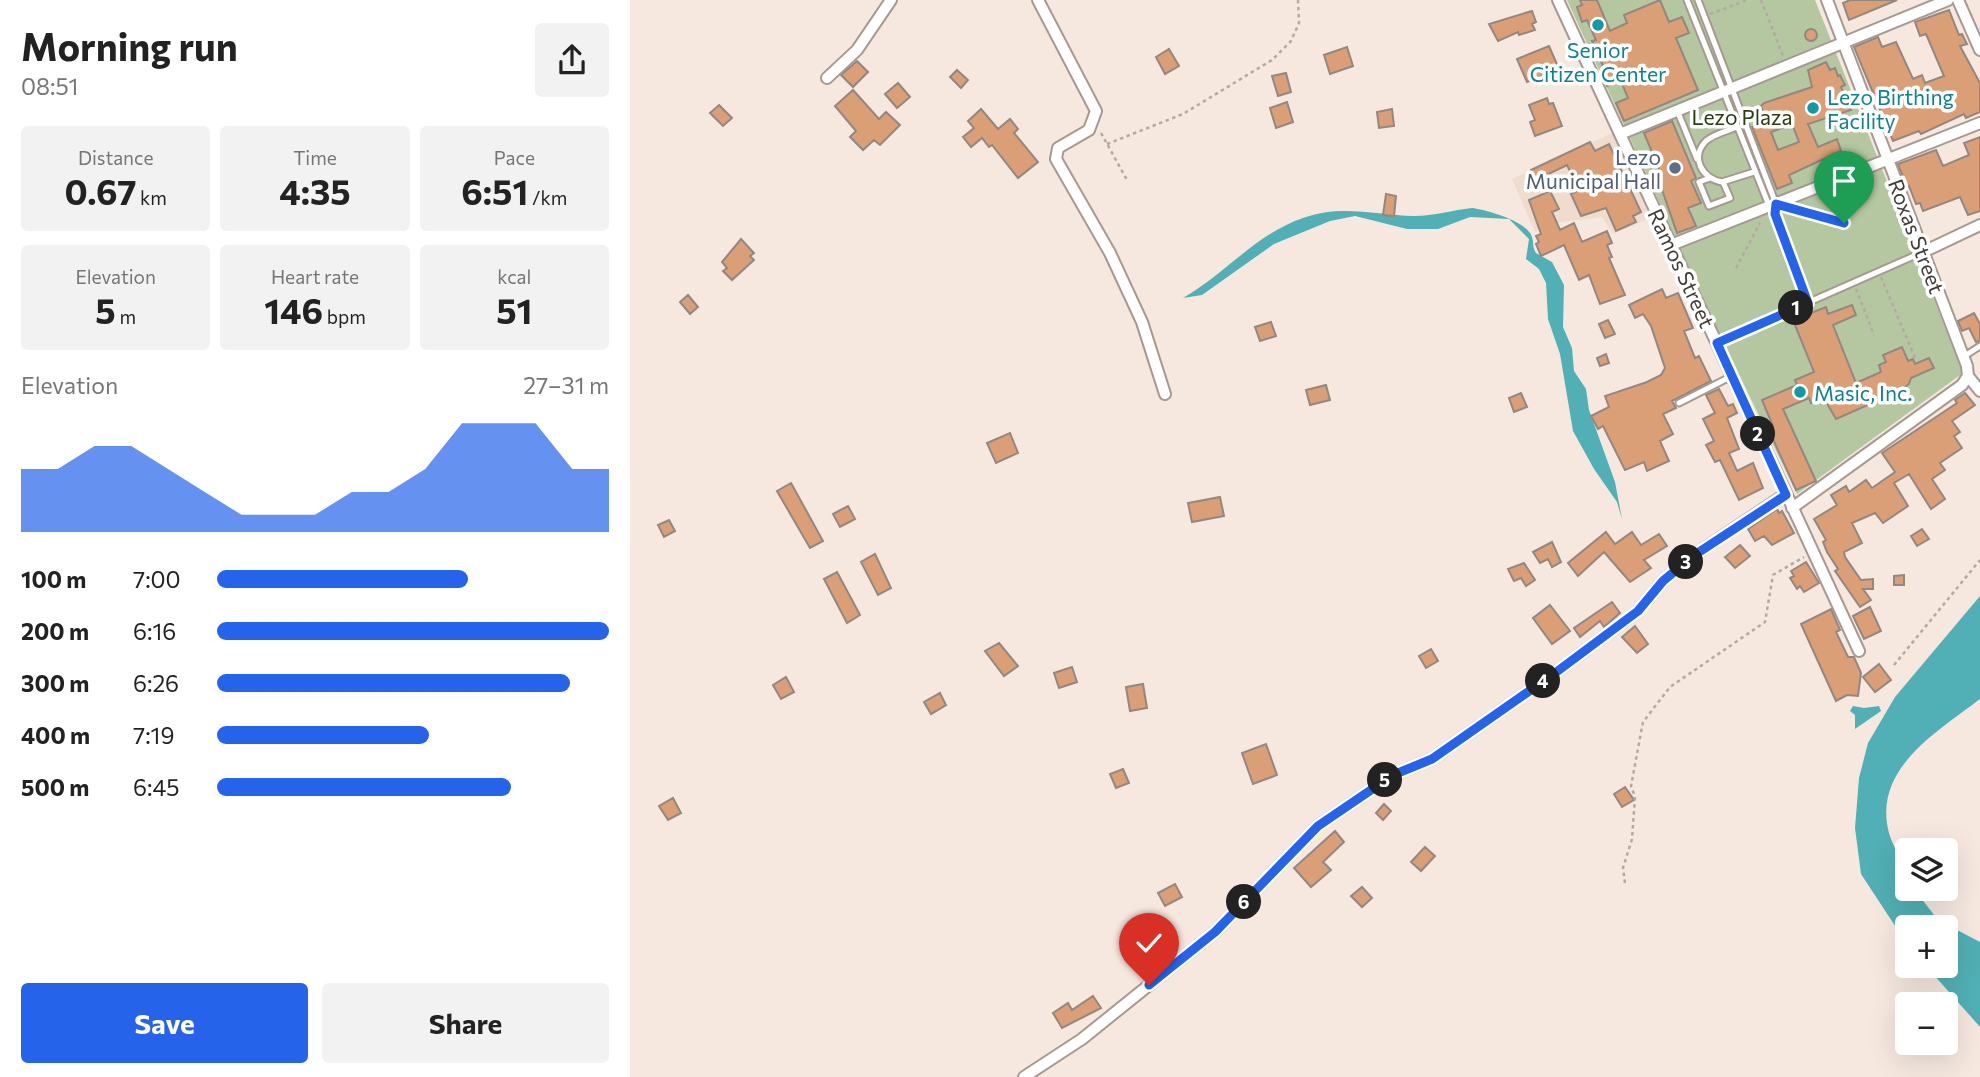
<!DOCTYPE html>
<meta charset="utf-8">
<style>
:root{--surface:#fff;--page:#f2f2f2;--text:#222;--muted:#767676;--accent:#2563eb}
body{margin:0;font-family:Commissioner,sans-serif;background:var(--page);color:var(--text);height:100vh;display:flex;flex-direction:column;font-size:26px;white-space:nowrap}
*{box-sizing:border-box;margin:0}
p{font-size:23px;color:var(--muted)}
.icon{flex:none;width:38px;height:38px;fill:none;stroke:currentColor;stroke-width:2;stroke-linecap:round;stroke-linejoin:round}
.map{position:relative;flex:1;overflow:hidden}
.sheet{display:flex;flex-direction:column;background:var(--surface);width:630px}
.sheet>*{flex:none}
.tools{position:absolute;left:1265px;top:838px;display:grid;gap:14px}
.tools a{display:grid;place-items:center;width:63px;height:63px;border-radius:7px;background:var(--surface);box-shadow:0 7px 28px #0002;font-size:35px}
.pin{position:absolute;display:grid;place-items:center;width:60px;height:60px;color:#fff;margin:-72px -30px;border-radius:50% 50% 50% 0;rotate:-45deg;box-shadow:0 0 7px #0007}
.pin .icon{rotate:45deg}
.km{position:absolute;width:35px;height:35px;margin:-18px;border-radius:50%;background:#222;color:#fff;font-size:19px;line-height:35px;text-align:center}
.round{display:grid;place-items:center;flex:none;width:74px;height:74px;border-radius:7px;background:var(--page)}
.head{display:flex;align-items:center;justify-content:space-between;height:119px;padding:0 21px}
h1{font-size:38px;font-weight:700;line-height:52px}
.stats{display:grid;grid-template-columns:repeat(3,1fr);gap:10px;height:119px;padding:7px 21px}
.stats div{display:grid;align-content:center;border-radius:7px;background:var(--page);text-align:center}
.stats b{font-size:35px;font-weight:700}
.stats small{font-size:19px;font-weight:400}
.stats p{font-size:19px}
.chart{height:196px;padding:14px 21px}
.chart p{display:flex;justify-content:space-between}
.chart svg{width:100%;height:126px;margin-top:7px;fill:var(--accent);opacity:.7}
.cta{display:flex;gap:14px;margin-top:auto;padding:14px 21px}
.cta a{flex:1;height:80px;border-radius:7px;background:var(--accent);color:#fff;font-size:28px;font-weight:700;line-height:80px;text-align:center}
.cta a+a{background:var(--page);color:var(--text)}
ul{padding:0 21px;list-style:none;font-size:23px}
li{display:grid;grid-template-columns:112px 84px 1fr;align-items:center;height:52px}
li i{height:18px;border-radius:9px;background:var(--accent)}
main{display:flex;flex:1;min-height:0}
.map>svg:first-child{display:block}
</style>
<main>
<section class="sheet">
<div class="head"><div><h1>Morning run</h1><p>08:51</p></div><a class="round"><svg class="icon" aria-label="share" viewBox="0 0 24 24"><path d="M12 15V3M7 8l5-5 5 5M5 13v7h14v-7"/></svg></a></div>
<div class="stats">
<div><p>Distance</p><b>0.67<small> km</small></b></div>
<div><p>Time</p><b>4:35</b></div>
<div><p>Pace</p><b>6:51<small> /km</small></b></div>
</div>
<div class="stats">
<div><p>Elevation</p><b>5<small> m</small></b></div>
<div><p>Heart rate</p><b>146<small> bpm</small></b></div>
<div><p>kcal</p><b>51</b></div>
</div>
<div class="chart"><p><span>Elevation</span>27–31 m</p>
<svg viewBox="0 0 160 44" preserveAspectRatio="none"><path d="M0 44V22L10 22L20 14L30 14L40 22L50 30L60 38L70 38L80 38L90 30L100 30L110 22L120 6L130 6L140 6L150 22L160 22V44z"/></svg>
</div>
<ul>
<li><b>100 m</b>7:00<i style="width:64%"></i></li>
<li><b>200 m</b>6:16<i style="width:100%"></i></li>
<li><b>300 m</b>6:26<i style="width:90%"></i></li>
<li><b>400 m</b>7:19<i style="width:54%"></i></li>
<li><b>500 m</b>6:45<i style="width:75%"></i></li>
</ul>
<div class="cta"><a>Save</a><a>Share</a></div>
</section>
<div class="map">
<svg width="1350" height="1077" viewBox="0 0 1350 1077">
<rect width="100%" height="100%" fill="#f6e8df"/>
<path fill="#efdcce" d="M982,133l39,85 -38,16 -11,-17 -41,5 -26,10 -23,-53z"/>
<path fill="#b5c7a1" d="M937,0h248l148,373 -166,121 -79,-163z"/>
<path fill="#51b0b5" d="M842,208c15,2 55,13 60,29 2,6 0,10 4,16l16,9 12,23 -1,42 9,21 2,23 12,18 3,21 26,72 7,37 -5,-17 -23,-33 -21,-38 -13,-77 -12,-35 -2,-36 -7,-14 -13,-10 3,-20 -20,-20 -39,-2 -32,12h-31l-52,-13 -25,5 -56,23 -72,51 -19,3c42,-24 73,-64 120,-80 38,-14 73,-3 111,-2 20,0 39,-6 58,-8z
M1350,596v103c-43,33 -108,70 -91,134 6,20 19,34 19,56h6l24,31 42,22v85l-54,-61h20v-38h-38l-1,16 -46,-70 -6,-46 4,-50 9,-35 27,-46z
M1223,706l11,2 15,-2 2,5 -26,18v-14l-5,-4z"/>
<path fill="#da9f76" stroke="#93877f" stroke-width="2" fill-rule="evenodd" d="M950,0h17l13,31 17,-8 -3,-8 36,-15 9,22 13,-5 7,16 -13,5 22,52 -74,31 -8,-18 12,-5 -7,-17 -14,5 -3,-9 3,-2 -15,-34 4,-1 -9,-20 -5,2 -5,-15 5,-2z
M1220,0h47l-48,20 -6,-17z
M1319,10l10,25 3,-1 5,10 -7,2 20,37v29l-14,6 -2,-4 -43,20 -2,-3 -26,10 -39,-94 24,-10 4,10 14,-5 17,37 9,-4 3,8 19,-7 -18,-42 -6,2 -5,-14z
M902,11l4,11 -4,2 3,6 -16,5 -1,-3 -20,9 -9,-17z
M1175 35a6 6 0 1 1 12 0a6 6 0 1 1-12 0Z
M919,46l10,23 -32,13 -10,-23z
M717,47l6,19 -23,8 -6,-19z
M539,49l10,17 -14,8 -9,-17z
M227,61l11,11 -15,15 -12,-12z
M1196,62l4,8 5,-2 3,8 2,-1 5,10 -4,2 10,23 -43,14 10,23 19,-8 4,12 -52,24 3,8 -15,6 -25,-62 15,-6 -6,-15 3,-3 48,-16 -4,-17zM1162,124l7,18 -21,8 -7,-18z
M327,70l11,10 -7,8 -11,-11z
M656,73l5,19 -13,4 -6,-20z
M268,83l12,14 -13,11 -12,-14z
M223,90l26,29 7,-7 14,13 -20,20 -6,-5 -11,10 -13,-13 6,-6 -21,-25z
M917,98l2,6 4,-1 9,23 -27,10 -5,-14 5,-2 -6,-15z
M657,102l6,20 -17,6 -6,-20z
M89,105l13,13 -9,8 -13,-13z
M351,109l17,20 12,-10 8,10 -4,4 24,29 -20,16 -26,-33 -3,2 -7,-9 -11,9 -8,-10 11,-9 -6,-7z
M762,109l2,17 -15,2 -2,-16z
M1042,121l24,57 -5,3 10,22 -13,5 8,18 -19,7 -19,-55 4,-2 -18,-43z
M1350,137v74l-12,4 -8,-18 -37,14 -3,-8 -4,1 -7,-18 -2,1 -9,-23 38,-14 7,16 26,-11 -5,-12z
M960,142l5,9 14,-7 32,68 -8,4 3,6 -20,9 -10,-23 -25,8 -10,-22 8,-4 -12,-25 -31,15 -5,-10z
M920,191l9,18 -7,3 8,18 14,-7 8,19 25,-11 5,12 -5,2 5,12 -3,1 16,37 -25,9 -11,-29 -10,5 -15,-35 -23,11 -5,-12 3,-2 -3,-6 5,-2 -12,-34z
M756,194l10,2 -2,20 -11,-1z
M111,239l13,14 -4,3 4,4 -22,20 -9,-9 4,-3 -5,-6z
M1032,289l4,9 12,-5 15,35 -9,3 11,27 4,-2 12,25 -39,20 4,7 -13,6 10,20 -13,7 9,20 -22,10 -3,-9 -19,8 -22,-44 -5,3 -7,-13 18,-9 -4,-11 42,-14 14,-7 4,-7 -14,-42 -8,-12 -8,4 -6,-13z
M58,295l10,12 -8,7 -10,-12z
M1222,305l4,10 -23,10 23,58 25,-11 -2,-7 7,-3 -3,-7 19,-8 6,14 5,-2 2,5 14,-6 5,10 -23,10 -2,6 -9,7 -64,28 -12,-21 -13,5 -2,-5 -26,11 33,72 -20,9 -28,-62 5,-2 -11,-26 35,-15 -2,-5 19,-8 -21,-52 33,-13 2,7z
M1344,313l6,11v17l-4,1 -7,-14 -7,3 -4,-10z
M978,320l7,14 -10,4 -6,-14z
M641,322l5,14 -16,5 -5,-14z
M976,354l3,9 -9,3 -3,-8z
M696,385l4,15 -20,5 -4,-15z
M1089,389l9,17 5,-2 4,9 -10,5 12,31 -10,4 8,18 16,-8 10,25 -24,12 -19,-40 -5,2 -9,-17 8,-4 -11,-22 12,-6 -9,-18z
M891,393l6,14 -13,5 -5,-14z
M1335,393l10,12 -23,16 8,11 -6,4 8,12 -22,15 5,7 -13,9 13,20 -14,10 -22,-35 -15,9 14,23 -25,17 -8,-10 -23,10 10,20 -18,9 1,5 16,23 12,-1v10h-10l8,11 -11,7 -25,-36 3,-2 -11,-17 -4,-10 3,-2 -12,-21 23,-14 -6,-10 15,-9 3,6 17,-12 6,8 23,-16 -13,-19 75,-50 -2,-3z
M380,433l8,20 -22,10 -9,-20z
M161,483l32,58 -13,7 -33,-57z
M590,497l4,19 -32,6 -4,-19z
M218,506l7,13 -15,8 -7,-13z
M1147,509l2,4 3,-2 12,22 -22,12 -8,-9 -9,5 -7,-12z
M39,520l6,11 -11,6 -6,-12z
M1292,529l7,10 -12,7 -6,-10z
M976,532l9,12 17,-12 9,13 18,-11 8,12 -23,14 7,8 -21,14 -26,-30 -26,24 -10,-13z
M922,542l9,20 -9,5 -4,-8 -8,4 -7,-11z
M1110,545l10,11 -15,12 -10,-11z
M245,554l16,34 -13,7 -17,-33z
M1176,562l13,21 -15,9 -4,-6 -3,3 -7,-11 4,-2 -3,-5z
M894,563l11,17 -9,6 -5,-8 -7,3 -6,-12z
M207,572l23,43 -13,8 -23,-44z
M1274,575v10h-10v-9z
M982,602l8,11 -16,14 -4,-6 -20,16 -6,-9z
M920,605l20,26 -18,13 -19,-26z
M1240,607l11,24 -17,8 -11,-23z
M1201,609l9,21 -4,2 12,25h6l7,16 -3,23 -11,-1 -11,6 -35,-77z
M1005,626l13,18 -11,9 -15,-16z
M369,643l19,23 -14,10 -19,-25z
M801,649l7,12 -12,7 -7,-12z
M1249,664l12,16 -16,12 -12,-15z
M442,667l5,15 -18,6 -5,-15z
M156,677l8,15 -13,7 -8,-14z
M513,684l4,24 -17,3 -4,-24z
M310,693l6,12 -15,9 -7,-12z
M636,744l11,31 -24,9 -11,-31z
M493,769l6,14 -13,5 -6,-14z
M995,787l9,13 -12,7 -8,-13z
M43,798l8,15 -13,7 -9,-14z
M754,804l7,7 -8,9 -7,-7z
M705,831l9,11 -21,20 8,8 -20,17 -17,-19z
M795,847l10,9 -14,15 -10,-9z
M545,884l7,13 -17,9 -7,-13z
M732,887l10,11 -10,9 -11,-11z
M463,996l8,12 -39,20 -9,-15 15,-10 4,7z"/>
<g fill="none" stroke-linecap="round" stroke-linejoin="round">
<defs>
<path id="service" d="M1057,0l121,303
M1068,0l78,204
M1047,110l20,49
M1107,127c-10,4 -23,7 -31,14 -16,16 -4,38 16,41l32,-10
M1080,178l-11,4 10,24 21,-8 -7,-16
M1086,343l207,-91
M1333,357l17,-11
M1049,403l53,-27"/>
<path id="minor" d="M408,0l58,111 -7,19 -31,18 -2,11 54,94 32,69 23,72
M928,0l301,651
M1197,0l140,366 1,10 12,15
M1328,0l22,50
M197,78l30,-28 34,-50
M990,134l328,-134
M1041,245l309,-122
M1293,252l57,-27
M1162,508l170,-123 6,-9
M394,1077l58,-38 133,-107 103,-106 75,-51 39,-16 123,-86 83,-62 25,-30 30,-25 93,-62"/>
</defs>
<use href="#service" stroke="#a69991" stroke-width="9"/>
<use href="#minor" stroke="#a69991" stroke-width="14"/>
<path stroke="#b4a9a2" stroke-width="2.5" stroke-dasharray="3.5 3.5" stroke-linecap="butt" d="M1131,0l22,56
M1080,14l37,-14
M471,133l26,47
M477,144l76,-30 89,-54 19,-19 8,-18 -1,-23
M1163,209l51,14
M1106,268l24,-45
M1251,277l35,83
M1226,289l18,46
M1264,665l86,-105
M995,883l-2,-15 9,-29 3,-42 -4,-11 12,-64 27,-35 95,-65 8,-47 31,-18"/>
<use href="#service" stroke="#fff" stroke-width="5"/>
<use href="#minor" stroke="#fff" stroke-width="10"/>
</g>
<g fill="none" stroke-linecap="round" stroke-linejoin="round">
<defs>
<path id="route" d="M519,985l66,-53 103,-106 75,-51 39,-16 123,-86 83,-62 25,-30 30,-25 93,-61 -69,-152 91,-40 -33,-89 1,-10 68,19"/>
</defs>
<use href="#route" stroke="#fff" stroke-width="14"/>
<use href="#route" stroke="#2563eb" stroke-width="9"/>
</g>
<g fill="#0f9aa8" stroke="#fff" stroke-width="2.5">
<circle cx="968" cy="25" r="7"/>
<circle cx="1183" cy="108" r="7"/>
<circle cx="1170" cy="392" r="7"/>
</g>
<circle fill="#5c6f8a" stroke="#fff" stroke-width="2.5" cx="1045" cy="168" r="7"/>
<g text-anchor="middle" dominant-baseline="central" stroke-width="7" stroke-linejoin="round" paint-order="stroke">
<g font-size="21" fill="#0d838f" stroke="#fff" text-anchor="start">
<text x="968" y="49" text-anchor="middle">Senior<tspan x="968" dy="24">Citizen Center</tspan></text>
<text x="1197" y="96">Lezo Birthing<tspan x="1197" dy="24">Facility</tspan></text>
<text x="1184" y="392">Masic, Inc.</text>
</g>
<g font-size="21" fill="#2a3d10" stroke="#fff">
<text x="1112" y="116">Lezo Plaza</text>
</g>
<g font-size="21" fill="#4e5e75" stroke="#fff" text-anchor="end">
<text x="1031" y="156">Lezo<tspan x="1031" dy="24">Municipal Hall</tspan></text>
</g>
<g font-size="21" fill="#413b38" stroke="#fff">
<text transform="translate(1287 236) rotate(69)">Roxas Street</text>
<text transform="translate(1052 268) rotate(65)">Ramos Street</text>
</g>
</g>
</svg>
<div class="tools">
<a><svg class="icon" aria-label="layers" viewBox="0 0 24 24"><path d="M12 4l9 5-9 5-9-5zM3 14l9 5 9-5"/></svg></a>
<a>+</a>
<a>−</a>
</div>
<div class="pin" style="left:1214px;top:223px;background:#1e9e55"><svg class="icon" aria-label="arrive" viewBox="0 0 24 24"><path d="M6 21V4h12l-3 4 3 4H6"/></svg></div>
<div class="pin" style="left:519px;top:985px;background:#d93025"><svg class="icon" aria-label="check" viewBox="0 0 24 24"><path d="M5 12l5 5 9-10"/></svg></div>
<b class="km" style="left:1166px;top:308px">1</b>
<b class="km" style="left:1128px;top:434px">2</b>
<b class="km" style="left:1056px;top:562px">3</b>
<b class="km" style="left:913px;top:681px">4</b>
<b class="km" style="left:755px;top:780px">5</b>
<b class="km" style="left:614px;top:902px">6</b>
</div>
</main>
